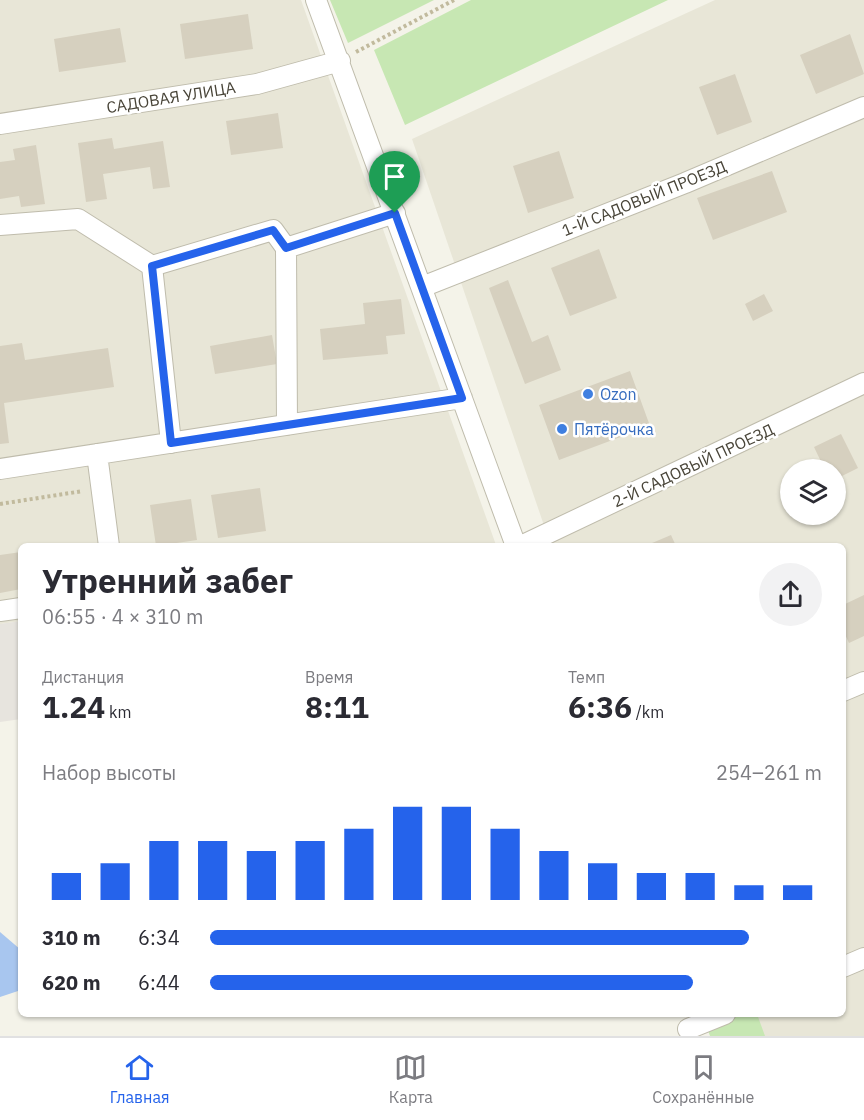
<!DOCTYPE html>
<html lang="ru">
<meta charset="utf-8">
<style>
:root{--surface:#fff;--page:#f2f2f3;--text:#2b2b33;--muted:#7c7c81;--line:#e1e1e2;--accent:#2563eb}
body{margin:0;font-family:"IBM Plex Sans",sans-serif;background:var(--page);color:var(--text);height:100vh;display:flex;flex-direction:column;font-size:22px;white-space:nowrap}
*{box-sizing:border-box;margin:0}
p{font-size:20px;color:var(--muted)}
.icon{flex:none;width:33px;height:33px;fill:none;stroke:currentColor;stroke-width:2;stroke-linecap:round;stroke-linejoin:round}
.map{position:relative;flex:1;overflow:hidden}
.drawer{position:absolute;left:18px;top:543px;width:828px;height:474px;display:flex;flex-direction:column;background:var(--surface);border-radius:9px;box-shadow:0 2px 4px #0004}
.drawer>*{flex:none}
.controls{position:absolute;left:780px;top:459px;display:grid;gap:12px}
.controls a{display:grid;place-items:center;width:66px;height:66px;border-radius:50%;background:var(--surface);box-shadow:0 2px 4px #0004;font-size:30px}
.pin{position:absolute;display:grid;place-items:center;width:51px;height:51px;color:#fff;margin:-62px -26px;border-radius:50% 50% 50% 0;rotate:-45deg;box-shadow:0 0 6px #0007}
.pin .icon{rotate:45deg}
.round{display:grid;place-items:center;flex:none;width:63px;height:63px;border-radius:32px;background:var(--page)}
.head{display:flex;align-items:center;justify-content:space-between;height:102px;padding:0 24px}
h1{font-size:33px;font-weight:700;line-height:45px}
.metrics{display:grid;grid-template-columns:repeat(3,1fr);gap:9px;height:102px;padding:6px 24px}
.metrics div{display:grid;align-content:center}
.metrics b{font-size:30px;font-weight:700}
.metrics small{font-size:16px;font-weight:400}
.metrics p{font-size:16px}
.chart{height:168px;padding:12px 24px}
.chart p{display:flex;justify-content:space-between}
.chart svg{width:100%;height:108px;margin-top:6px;stroke:var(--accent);stroke-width:6}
ul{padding:0 24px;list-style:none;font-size:20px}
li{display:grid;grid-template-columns:96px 72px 1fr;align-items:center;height:45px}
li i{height:15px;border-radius:8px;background:var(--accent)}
.dock{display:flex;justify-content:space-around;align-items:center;height:84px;border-top:2px solid var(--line);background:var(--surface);font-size:16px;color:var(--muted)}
.dock a{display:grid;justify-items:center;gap:3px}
.dock .selected{color:var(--accent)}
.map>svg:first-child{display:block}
</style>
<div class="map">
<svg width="864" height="1036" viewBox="0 0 864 1036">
<rect width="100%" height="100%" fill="#f4f3e9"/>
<path fill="#e8e6d7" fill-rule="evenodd" d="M0,0h301l195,545 -475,1v75l-21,3z
M715,0h149v1036h-146l-7,-22h132v-468h-292l-139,-407zM790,470h46v44h-46z"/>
<path fill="#e7e4de" d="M21,621v98l-21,3v-98z"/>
<path fill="#c7e7b3" d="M330,0h104l-86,43z
M471,0h197l-263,125 -31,-75z
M702,1014h55l8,22h-55z"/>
<path fill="#a8c6ef" d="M0,932l21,18v40l-21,7z"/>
<path fill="#d6d0bf" d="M248,14l5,35 -68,10 -5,-35z
M120,28l6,34 -67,10 -5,-33z
M850,34l14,40 -48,20 -16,-39z
M735,74l17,48 -35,13 -18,-48z
M278,113l5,35 -52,7 -5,-34z
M112,138l2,11 49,-8 7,46 -17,2 -3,-22 -47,7 4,25 -21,3 -8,-59z
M36,145l9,59 -24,3 -2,-11 -19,3v-37l15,-2 -2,-11z
M559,151l15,47 -46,15 -15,-47z
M772,171l15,41 -74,28 -16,-42z
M599,249l18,49 -47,18 -19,-48z
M508,280l24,62 16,-7 13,35 -36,14 -36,-96z
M764,294l9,17 -20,10 -8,-17z
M401,299l4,35 -19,2 2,18 -65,6 -3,-31 45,-5 -2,-21z
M272,335l5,29 -62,10 -5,-28z
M22,343l3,17 83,-12 6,39 -110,16 5,40 -9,1v-98z
M630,371l20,55 -91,34 -20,-55z
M841,434l17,34 -22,11v-9h-11l-11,-23z
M260,488l6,43 -48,7 -7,-43z
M191,499l6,41 -41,6 -6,-41z
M671,535l5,11h-31z
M21,552v37l-21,4v-38z
M864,595v41l-15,7 -6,-13v-25z"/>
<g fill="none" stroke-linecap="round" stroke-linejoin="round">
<defs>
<path id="minor" d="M316,0l200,546
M0,124l257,-40 83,-23
M0,225l78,-6 74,47 19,177
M286,248l109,-35
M152,266l121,-36 13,18 1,177
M422,287l263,-104 179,-76
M97,454l12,92
M0,469l462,-71
M521,546l343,-163
M0,611l21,-3
M843,691l21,-9
M843,967l21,-9
M688,1029l37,-15"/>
</defs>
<use href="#minor" stroke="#bfbcac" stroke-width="22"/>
<path stroke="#c1ba9d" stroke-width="4" stroke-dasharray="3 3" stroke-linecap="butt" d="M356,52l98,-52
M0,504l83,-13"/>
<use href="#minor" stroke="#fff" stroke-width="20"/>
</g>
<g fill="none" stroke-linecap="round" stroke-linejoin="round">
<defs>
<path id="route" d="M395,213l67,185 -291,45 -19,-177 121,-36 13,18z"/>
</defs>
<use href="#route" stroke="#fff" stroke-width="12"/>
<use href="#route" stroke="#2563eb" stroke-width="8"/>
</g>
<g fill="#3f7fe0" stroke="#fff" stroke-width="2">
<circle cx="588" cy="394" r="6"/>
<circle cx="562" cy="429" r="6"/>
</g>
<g text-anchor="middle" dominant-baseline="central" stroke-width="5" stroke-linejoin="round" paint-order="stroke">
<g font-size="16" fill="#484438" stroke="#fff">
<text transform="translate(171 97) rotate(-9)">САДОВАЯ УЛИЦА</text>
<text transform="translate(644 198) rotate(-22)">1-Й САДОВЫЙ ПРОЕЗД</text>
<text transform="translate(693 465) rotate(-25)">2-Й САДОВЫЙ ПРОЕЗД</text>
</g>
<g font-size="16" fill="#366cbe" stroke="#fff" text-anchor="start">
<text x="600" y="394">Ozon</text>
<text x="574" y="429">Пятёрочка</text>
</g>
</g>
</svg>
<div class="controls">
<a><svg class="icon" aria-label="layers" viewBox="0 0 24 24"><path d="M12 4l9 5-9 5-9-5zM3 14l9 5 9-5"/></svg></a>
</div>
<div class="pin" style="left:395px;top:213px;background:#1e9e55"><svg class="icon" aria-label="arrive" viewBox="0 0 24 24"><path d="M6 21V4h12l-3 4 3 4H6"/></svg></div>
<section class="drawer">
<div class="head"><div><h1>Утренний забег</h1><p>06:55 · 4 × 310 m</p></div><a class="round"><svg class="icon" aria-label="share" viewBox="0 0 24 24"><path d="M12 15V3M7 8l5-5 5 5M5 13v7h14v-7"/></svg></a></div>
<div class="metrics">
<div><p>Дистанция</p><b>1.24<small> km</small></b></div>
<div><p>Время</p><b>8:11</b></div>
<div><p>Темп</p><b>6:36<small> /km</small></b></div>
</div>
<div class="chart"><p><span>Набор высоты</span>254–261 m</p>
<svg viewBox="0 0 160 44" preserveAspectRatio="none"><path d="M5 44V33M15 44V29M25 44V20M35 44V20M45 44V24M55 44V20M65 44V15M75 44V6M85 44V6M95 44V15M105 44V24M115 44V29M125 44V33M135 44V33M145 44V38M155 44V38"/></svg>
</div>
<ul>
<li><b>310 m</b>6:34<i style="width:88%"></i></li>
<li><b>620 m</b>6:44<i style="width:79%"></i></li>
</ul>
</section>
</div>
<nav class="dock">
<a class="selected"><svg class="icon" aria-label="home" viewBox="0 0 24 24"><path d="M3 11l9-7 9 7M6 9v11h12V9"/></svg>Главная</a>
<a><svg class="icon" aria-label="map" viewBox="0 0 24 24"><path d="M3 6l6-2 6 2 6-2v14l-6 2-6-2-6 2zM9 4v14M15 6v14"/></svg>Карта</a>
<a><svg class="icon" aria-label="saved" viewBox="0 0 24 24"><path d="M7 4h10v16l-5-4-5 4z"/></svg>Сохранённые</a>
</nav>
